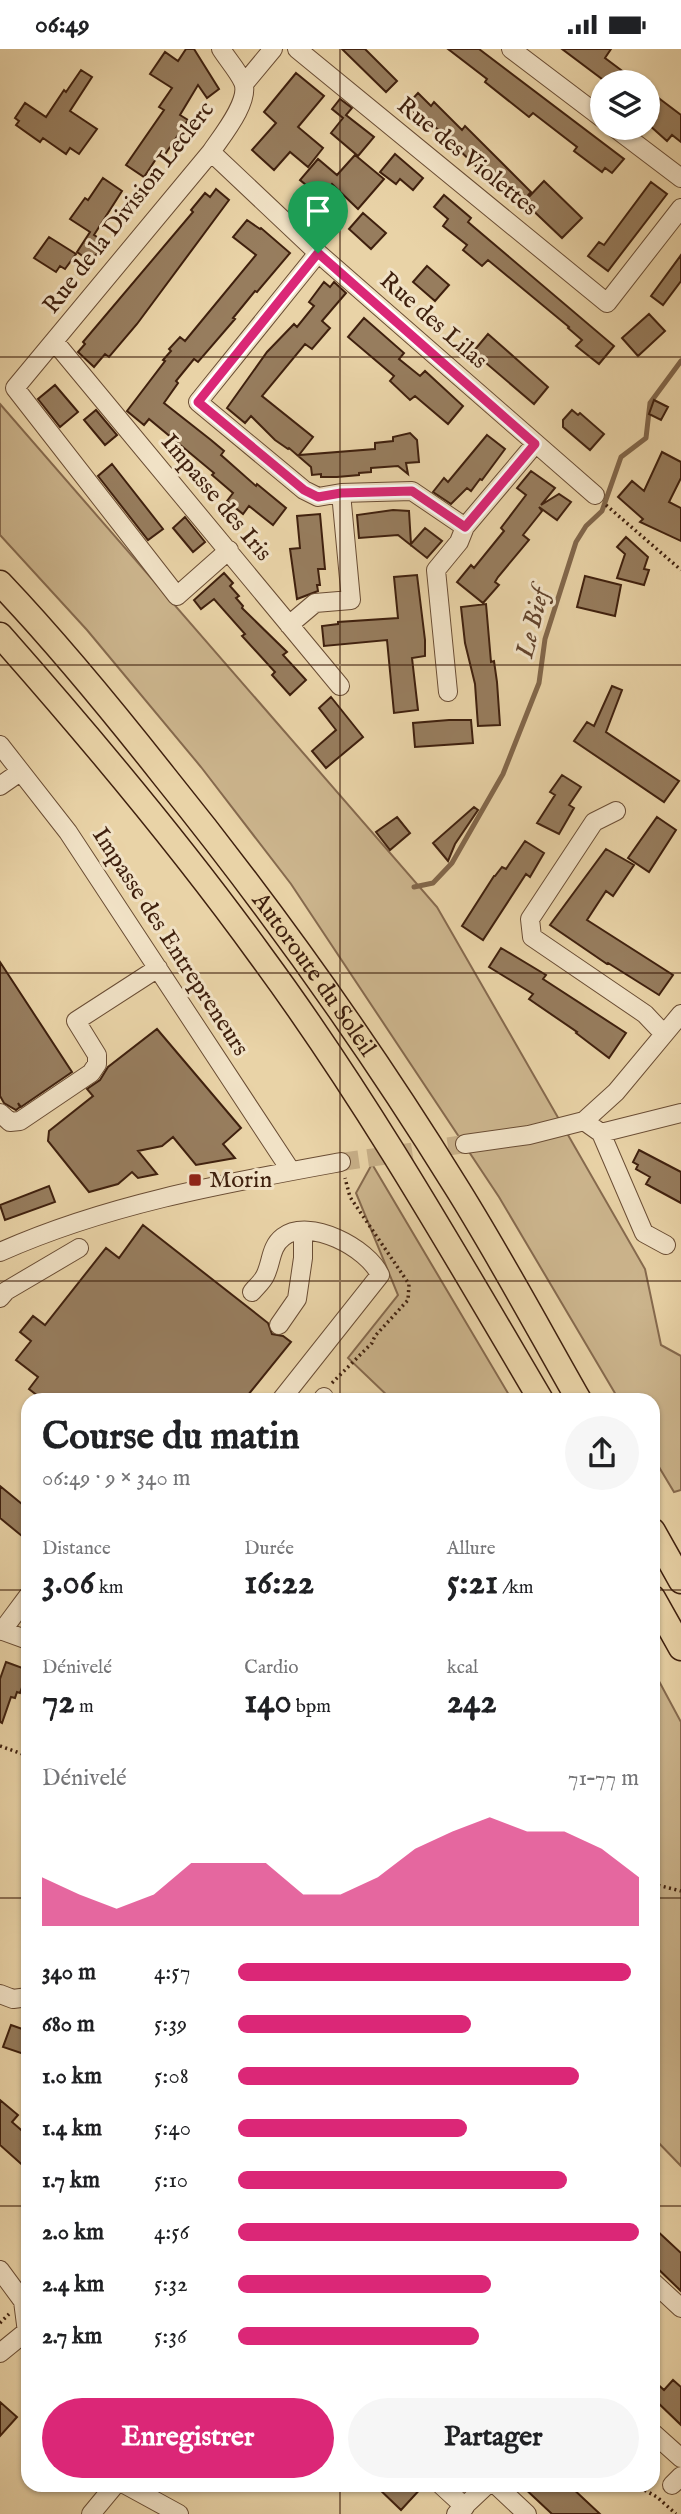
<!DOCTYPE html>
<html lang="fr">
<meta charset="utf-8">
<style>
:root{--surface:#fff;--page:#f6f6f6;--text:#202124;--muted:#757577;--accent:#db2777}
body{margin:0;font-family:"IM FELL English",serif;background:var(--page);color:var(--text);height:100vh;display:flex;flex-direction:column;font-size:26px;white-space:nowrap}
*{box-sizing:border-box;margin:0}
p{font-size:23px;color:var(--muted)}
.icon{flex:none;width:38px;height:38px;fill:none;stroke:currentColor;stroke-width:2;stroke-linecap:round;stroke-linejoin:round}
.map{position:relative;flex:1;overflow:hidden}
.panel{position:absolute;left:21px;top:1344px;width:639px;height:1099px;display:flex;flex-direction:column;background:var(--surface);border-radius:21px;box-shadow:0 2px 5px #0004}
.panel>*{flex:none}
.buttons{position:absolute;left:590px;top:21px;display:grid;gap:14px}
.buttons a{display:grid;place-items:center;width:70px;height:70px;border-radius:50%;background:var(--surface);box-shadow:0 2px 5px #0004;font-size:35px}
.pin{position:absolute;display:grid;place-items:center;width:60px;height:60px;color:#fff;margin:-72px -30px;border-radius:50% 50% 50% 0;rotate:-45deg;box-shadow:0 0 7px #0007}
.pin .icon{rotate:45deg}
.round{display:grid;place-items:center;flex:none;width:74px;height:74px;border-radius:37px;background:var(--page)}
.overview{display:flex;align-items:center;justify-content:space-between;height:119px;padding:0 21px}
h1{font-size:38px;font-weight:700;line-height:52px}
.stats{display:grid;grid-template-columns:repeat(3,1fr);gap:10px;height:119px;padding:7px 21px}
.stats div{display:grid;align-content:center}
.stats b{font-size:35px;font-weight:700}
.stats small{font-size:19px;font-weight:400}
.stats p{font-size:19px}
.chart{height:196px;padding:14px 21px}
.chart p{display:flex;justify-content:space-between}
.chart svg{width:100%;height:126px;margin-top:7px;fill:var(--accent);opacity:.7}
.action{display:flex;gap:14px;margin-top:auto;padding:14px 21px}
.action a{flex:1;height:80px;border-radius:42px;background:var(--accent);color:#fff;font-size:28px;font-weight:700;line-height:80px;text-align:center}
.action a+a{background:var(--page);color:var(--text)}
ul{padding:0 21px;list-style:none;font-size:23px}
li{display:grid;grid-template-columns:112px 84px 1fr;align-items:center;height:52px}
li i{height:18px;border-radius:9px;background:var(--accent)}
.status{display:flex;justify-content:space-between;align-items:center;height:49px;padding:0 35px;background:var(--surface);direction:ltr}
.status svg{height:19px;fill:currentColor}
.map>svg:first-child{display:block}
</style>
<div class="status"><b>06:49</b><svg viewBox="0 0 49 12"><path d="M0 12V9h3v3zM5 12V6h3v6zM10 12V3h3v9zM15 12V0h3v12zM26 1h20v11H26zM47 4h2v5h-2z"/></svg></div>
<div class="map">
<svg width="681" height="2465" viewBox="0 0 681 2465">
<rect width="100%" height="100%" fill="#e9d3a7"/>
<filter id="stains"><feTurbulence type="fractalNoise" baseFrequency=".00286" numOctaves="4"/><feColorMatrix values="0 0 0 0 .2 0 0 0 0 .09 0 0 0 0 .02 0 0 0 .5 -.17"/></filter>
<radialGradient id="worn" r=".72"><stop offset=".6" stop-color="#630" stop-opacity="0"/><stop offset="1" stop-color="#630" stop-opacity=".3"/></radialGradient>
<path fill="#ccb58d" stroke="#866a4e" stroke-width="2" d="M0,355l437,503 208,362 16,76 20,11v134l-7,2 -21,-35v-57h-34l-120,-203 -208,-313 -90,-117 -114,-137 -87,-95z
M372,1115l140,236h-120l-44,-42 50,-63 -42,-102z
M653,1621l28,52v444l-28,-29z"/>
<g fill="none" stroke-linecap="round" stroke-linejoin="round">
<path stroke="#82674b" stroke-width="5" d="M414,838l19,-4 19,-20 51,-89 36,-91 6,-44 31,-97 10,-16 16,-15 19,-54 25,-19 4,-35 31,-42"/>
</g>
<path fill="#977d5e" stroke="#3f200e" stroke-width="2" d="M186,0h8l25,40 -12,9 -9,-13 -18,30 8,5 -24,36 -4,-3 -16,24 -18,-12 38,-55 -5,-3 13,-19 -22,-14 15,-22 13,9z
M342,0h23l32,32 -11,11z
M448,0h31l145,110 -12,14 -7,-5 -3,4 -28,-21 3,-4 -44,-34 -4,4 -44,-35 2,-3z
M562,0h49l-6,9 32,24h-31z
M81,21l11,7 -22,34 27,18 -18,25 -9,-6 -4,6 -23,-16 -3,4 -24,-17 3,-4 -4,-3 10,-15 21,14 18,-27 2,2z
M296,24l28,23 -26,31 25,21 -15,19 -18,-15 -16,18 -22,-20 24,-27 -12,-11z
M648,41l33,25v27l-9,-7 -5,6 -19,-17z
M418,44l13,13 3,-4 28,28 3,-4 66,66 -10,11 -40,-40 -4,4 -42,-40 -3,3 -25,-25z
M340,50l12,9 -6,7 28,22 -16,19 -27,-23 12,-15 -11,-9z
M395,105l28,24 -10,12 -13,-11 -4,5 -16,-12z
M355,106l29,24 -26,30 -26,-25 -11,13 -21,-17 18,-21 19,16z
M103,129l19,13 -28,44 11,7 -14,20 -14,-10 13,-20 -20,-13 15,-21 3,2z
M544,132l38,37 -20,20 -38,-36z
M651,133l16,12 -59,77 -20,-15 11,-14 5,3z
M216,140l13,11 -92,124 -28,33 -4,-3 -11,13 -16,-15 7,-8 -2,-2 110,-130 -2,-2 14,-17 5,4z
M444,146l27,23 -3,4 146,124 -15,18 -23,-18 6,-6 -14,-12 1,-1 -81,-67 -6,6 -19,-16 4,-5 -24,-19 5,-7 -14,-12z
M363,164l23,20 -15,16 -22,-20z
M247,171l13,9 1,-1 29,25 -33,39 -2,-1 -22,27 2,1 -37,43 -4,-3 -18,22 2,2 -14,20 47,37 13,11 -3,4 35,31 1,-2 29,24 -13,17 -24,-19 -6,8 -16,-13 6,-8 -21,-18 2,-2 -65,-54 -5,6 -17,-14 38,-50 -2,-1 8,-9 -2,-2 11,-12 5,4 71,-86 -23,-18z
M49,188l27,17 -11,15 -5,-3 -4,6 -22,-14z
M681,206v26l-18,24 -12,-9z
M427,217l22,19 -14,16 -22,-19z
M324,233l6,5 4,-5 12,11 -24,28 8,7 -18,21 -7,-5 -43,52 51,41 -14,18 76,-6v-6l18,-2v-4l17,-4 7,7 2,22 -13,1 2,11 -10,-8 -27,2v4l-12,1v2l-22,2h-16v-3l-9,1 -1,-8 -22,-19 -1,1 -13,-9 -24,-24 -6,7 -18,-15 40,-56 27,-28 3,3 17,-21 -5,-4z
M649,265l16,17 -27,25 -16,-18z
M364,269l40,35 -5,6 21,17 5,-5 38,35 -15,18 -33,-28 -5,4 -20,-19 4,-5 -46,-39z
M488,285l60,53 -14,17 -61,-52z
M55,336l23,27 -18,15 -22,-28z
M654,351l14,7 -7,13 -12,-6z
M96,361l21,25 -12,10 -21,-25z
M572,361l6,5 2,-2 24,21 -14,16 -27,-23v-7z
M487,386l18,14 -23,31 -2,-1 -9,12 -4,-3 -16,16 -18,-12 11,-14 4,4z
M662,403l19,10v16l-12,24 12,6v33l-41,-19 3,-3 -25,-22 14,-16 12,10z
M112,415l51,65 -15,11 -50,-64z
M531,422l24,17 -14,17 18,-11 12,8 -14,18 -18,-13 3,4 -19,24 6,5 -31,37 -3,5 4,3 -16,18 -26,-21 14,-17 3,3 30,-37 -3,-3 25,-33 -9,-7z
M393,461l16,1 2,33 14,-16 17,13 -15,17 -29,-23 -39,3 -2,-23z
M320,465l5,55h-7l2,16h-3l1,6 -21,8 -7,-50 10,-1 -3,-32z
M185,468l20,25 -12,10 -20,-24z
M626,488l22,20 -4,12 5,1 -5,15 -27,-7 8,-24 -8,-7z
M224,524l9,10 -3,3 9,10 -3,2 7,8 -1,2 45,44 -4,3 23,25 -16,15 -18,-20 3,-3 -33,-36 3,-2 -31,-35 -13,10 -7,-9z
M417,526l8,65v16l-13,2 6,52 -24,3 -7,-73 -63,6 -2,-20 16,-2v-2l60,-4 -4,-41z
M585,527l36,9 -6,31 -38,-9z
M486,555l5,58 3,-1 3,21 3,43 -22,1 -3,-42 -10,-41 -4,-36z
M612,637l10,4 -16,42 73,49 -15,21 -90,-61 13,-19 7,4z
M331,648l32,40 -37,31 -14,-17 24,-21 -17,-22z
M449,671h22l2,23 -58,4 -2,-24z
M562,726l19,12 -12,18 5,3 -15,26 -22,-11 18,-28 -5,-3z
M474,758l4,3 -23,34 -7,17 -15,-18z
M397,768l13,16 -20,17 -14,-18z
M657,768l19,13 -27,42 -21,-14z
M525,792l19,12 -14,24 -4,-3 -43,66 -21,-14 32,-50h1l7,-9 4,2z
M606,800l28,16 -21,31 -7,-5 -19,29 86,55 -14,20 -51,-32 -1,1 -57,-39z
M501,899l45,27 -3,4 83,54 -17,25 -33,-25 1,-1 -48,-33 4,-5 -44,-27z
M0,913l72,110 -51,35 -3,-4 2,4 -4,3 -12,-7 -4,-7z
M157,980l84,99 -18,16 12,14 -39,7 -23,-28 -11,9 -24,5 19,23 -19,4 -6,-6 -14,12 -29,8 -41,-51 1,-10 44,-35 -6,-7 13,-9 8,-13z
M639,1101l42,22v31l-35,-19 4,-7 -14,-8 2,-4 -5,-3z
M49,1137l6,16 -50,18 -5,-15z
M143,1176l125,98 4,11 11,2 8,6 -47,58h-201l-14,-11 9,-12 -22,-17 15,-19 -11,-9 13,-16 12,9 61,-77 13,10z
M0,1437l28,23v32l-28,-23z
M6,1613l22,8 -8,23 -3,-1 -2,6 -4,-1 -9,26 -2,-1v-43z
M11,1976l17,6v11l-4,12 -21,-7z
M0,2051l18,15 -6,7 16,14v34l-28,-25z
M653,2178l28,26v38l-28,-27z
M653,2331l11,10 9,-10 8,7v38l-28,-27z
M0,2353l17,15 -17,19z
M375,2436h49l-23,25z
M521,2436h48l31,29h-48z"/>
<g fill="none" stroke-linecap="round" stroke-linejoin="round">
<path stroke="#c7af88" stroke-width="18" stroke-dasharray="18 9" stroke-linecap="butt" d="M341,1113l124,-18"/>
<defs>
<path id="minor" d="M221,0c7,11 17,22 22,33 8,19 -22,55 -32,70l-196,236 162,208 52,-46
M297,0l310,254 74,-95
M511,0l91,69
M244,35l29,-35
M615,79l66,50
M211,103l107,101 277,242
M318,204l-120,149 106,88 14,7 23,-4 71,-2 53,36 70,-83
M54,292l286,345
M289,576l26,-22 36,-3 -10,-107
M448,643l-12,-122 23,-28 6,-15
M0,696l68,87 223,339
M0,737l20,-14
M616,762l-22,11 -64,97 2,18 113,77 19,20
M0,1064l10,9 10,-1 71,-48 6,-9v-9l-21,-34 82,-53
M584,1072l32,-29 65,-78
M601,1084l80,-20
M465,1095l64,-9 55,-14 17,12 43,100 22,12
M0,1203c107,-48 226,-69 341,-90
M252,1243c4,-5 10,-10 13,-16 7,-14 5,-29 18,-39 26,-20 85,11 97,38l-99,125
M0,1249l6,-7 73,-43
M279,1276l18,-26 6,-41v-27
M322,1351l2,-3
M0,1581l28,10
M2,1582l26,-35
M0,1945l13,5 15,-2
M0,2221l28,38
M653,2233l28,26
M23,2252l5,39
M0,2304l27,-22
M653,2384l28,25
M126,2436l53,29
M441,2436l24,22
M496,2436l31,29
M672,2436l9,-9
M91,2465l24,-29
M456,2465l31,-29"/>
<g id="highway">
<path id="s1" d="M0,534c58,61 112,127 164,193 105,130 203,267 291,409 44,70 83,143 124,215"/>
<path d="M0,586c91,103 180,209 261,321 104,141 191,293 280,444"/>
<path d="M653,1482l28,50"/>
<path d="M653,1549l28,50"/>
</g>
</defs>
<use href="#minor" stroke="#6a4d34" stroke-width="20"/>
<use href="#highway" stroke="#3f200e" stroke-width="27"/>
<path stroke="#3f200e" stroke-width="3.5" stroke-dasharray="2 3.5" stroke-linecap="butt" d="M606,456l75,65
M332,1334l40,-40 3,-7 33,-36 1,-16 -59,-87 -5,-19
M0,1697l28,10
M653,1835l28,7
M0,2274l9,-9
M635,2436l22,12 19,17"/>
<use href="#minor" stroke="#f1e2c6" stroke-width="18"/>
<use href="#highway" stroke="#e9d3a7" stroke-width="24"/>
</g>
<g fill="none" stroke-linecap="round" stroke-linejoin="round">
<defs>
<path id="route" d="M318,204l217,191 -70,83 -53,-36 -71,2 -23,4 -14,-7 -106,-88z"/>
</defs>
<use href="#route" stroke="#fff" stroke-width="14"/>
<use href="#route" stroke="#db2777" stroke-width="9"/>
</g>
<path fill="none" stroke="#3f200e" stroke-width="2" stroke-opacity="0.55" d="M340,0v1351M0,308h681M0,616h681M0,924h681M0,1232h681M0,1541h28M653,1541h28M0,1849h28M653,1849h28M0,2157h28M653,2157h28M340,2436v29"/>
<rect fill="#8f2418" stroke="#f1e2c6" stroke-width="2.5" x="188" y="1124" width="14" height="14" rx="3.5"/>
<g text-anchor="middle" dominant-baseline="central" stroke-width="6" stroke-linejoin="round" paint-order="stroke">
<g font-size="24" fill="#3f200e" stroke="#f1e2c6">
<text transform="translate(467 108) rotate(39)">Rue des Violettes</text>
<text transform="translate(129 159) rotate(-52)">Rue de la Division Leclerc</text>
<text transform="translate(433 272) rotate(41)">Rue des Lilas</text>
<text transform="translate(216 449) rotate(50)">Impasse des Iris</text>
<text transform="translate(170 893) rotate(57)">Impasse des Entrepreneurs</text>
<text stroke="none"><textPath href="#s1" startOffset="502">Autoroute du Soleil</textPath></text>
</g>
<g font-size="24" fill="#3f200e" stroke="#f1e2c6" text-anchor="start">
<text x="209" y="1131">Morin</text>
</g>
<g font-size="26" font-style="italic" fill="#61432c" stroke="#f1e2c6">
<text transform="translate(533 574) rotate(-76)">Le Bief</text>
</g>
</g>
<rect width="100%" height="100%" filter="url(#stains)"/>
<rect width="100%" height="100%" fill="url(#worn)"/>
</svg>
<div class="buttons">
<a><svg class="icon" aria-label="layers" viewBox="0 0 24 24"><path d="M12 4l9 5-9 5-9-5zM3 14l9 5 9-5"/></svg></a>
</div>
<div class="pin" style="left:318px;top:204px;background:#1e9e55"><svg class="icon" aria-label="arrive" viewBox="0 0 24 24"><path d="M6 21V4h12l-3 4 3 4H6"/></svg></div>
<section class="panel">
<div class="overview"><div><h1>Course du matin</h1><p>06:49 · 9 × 340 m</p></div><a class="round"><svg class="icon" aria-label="share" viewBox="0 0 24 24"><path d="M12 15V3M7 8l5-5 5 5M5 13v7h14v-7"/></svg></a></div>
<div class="stats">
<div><p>Distance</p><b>3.06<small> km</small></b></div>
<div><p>Durée</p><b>16:22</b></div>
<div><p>Allure</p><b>5:21<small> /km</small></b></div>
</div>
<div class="stats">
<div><p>Dénivelé</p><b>72<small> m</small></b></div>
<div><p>Cardio</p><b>140<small> bpm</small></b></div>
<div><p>kcal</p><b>242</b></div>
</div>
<div class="chart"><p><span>Dénivelé</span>71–77 m</p>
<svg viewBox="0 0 160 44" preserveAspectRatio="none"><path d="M0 44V27L10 33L20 38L30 33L40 22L50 22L60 22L70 33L80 33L90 27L100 17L110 11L120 6L130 11L140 11L150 17L160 27V44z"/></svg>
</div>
<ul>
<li><b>340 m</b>4:57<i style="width:98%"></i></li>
<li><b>680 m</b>5:39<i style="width:58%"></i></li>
<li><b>1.0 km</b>5:08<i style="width:85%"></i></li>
<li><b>1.4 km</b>5:40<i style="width:57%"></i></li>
<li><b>1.7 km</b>5:10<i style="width:82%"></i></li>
<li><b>2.0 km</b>4:56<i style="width:100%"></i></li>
<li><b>2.4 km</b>5:32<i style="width:63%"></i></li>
<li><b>2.7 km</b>5:36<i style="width:60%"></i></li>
</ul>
<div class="action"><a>Enregistrer</a><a>Partager</a></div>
</section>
</div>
